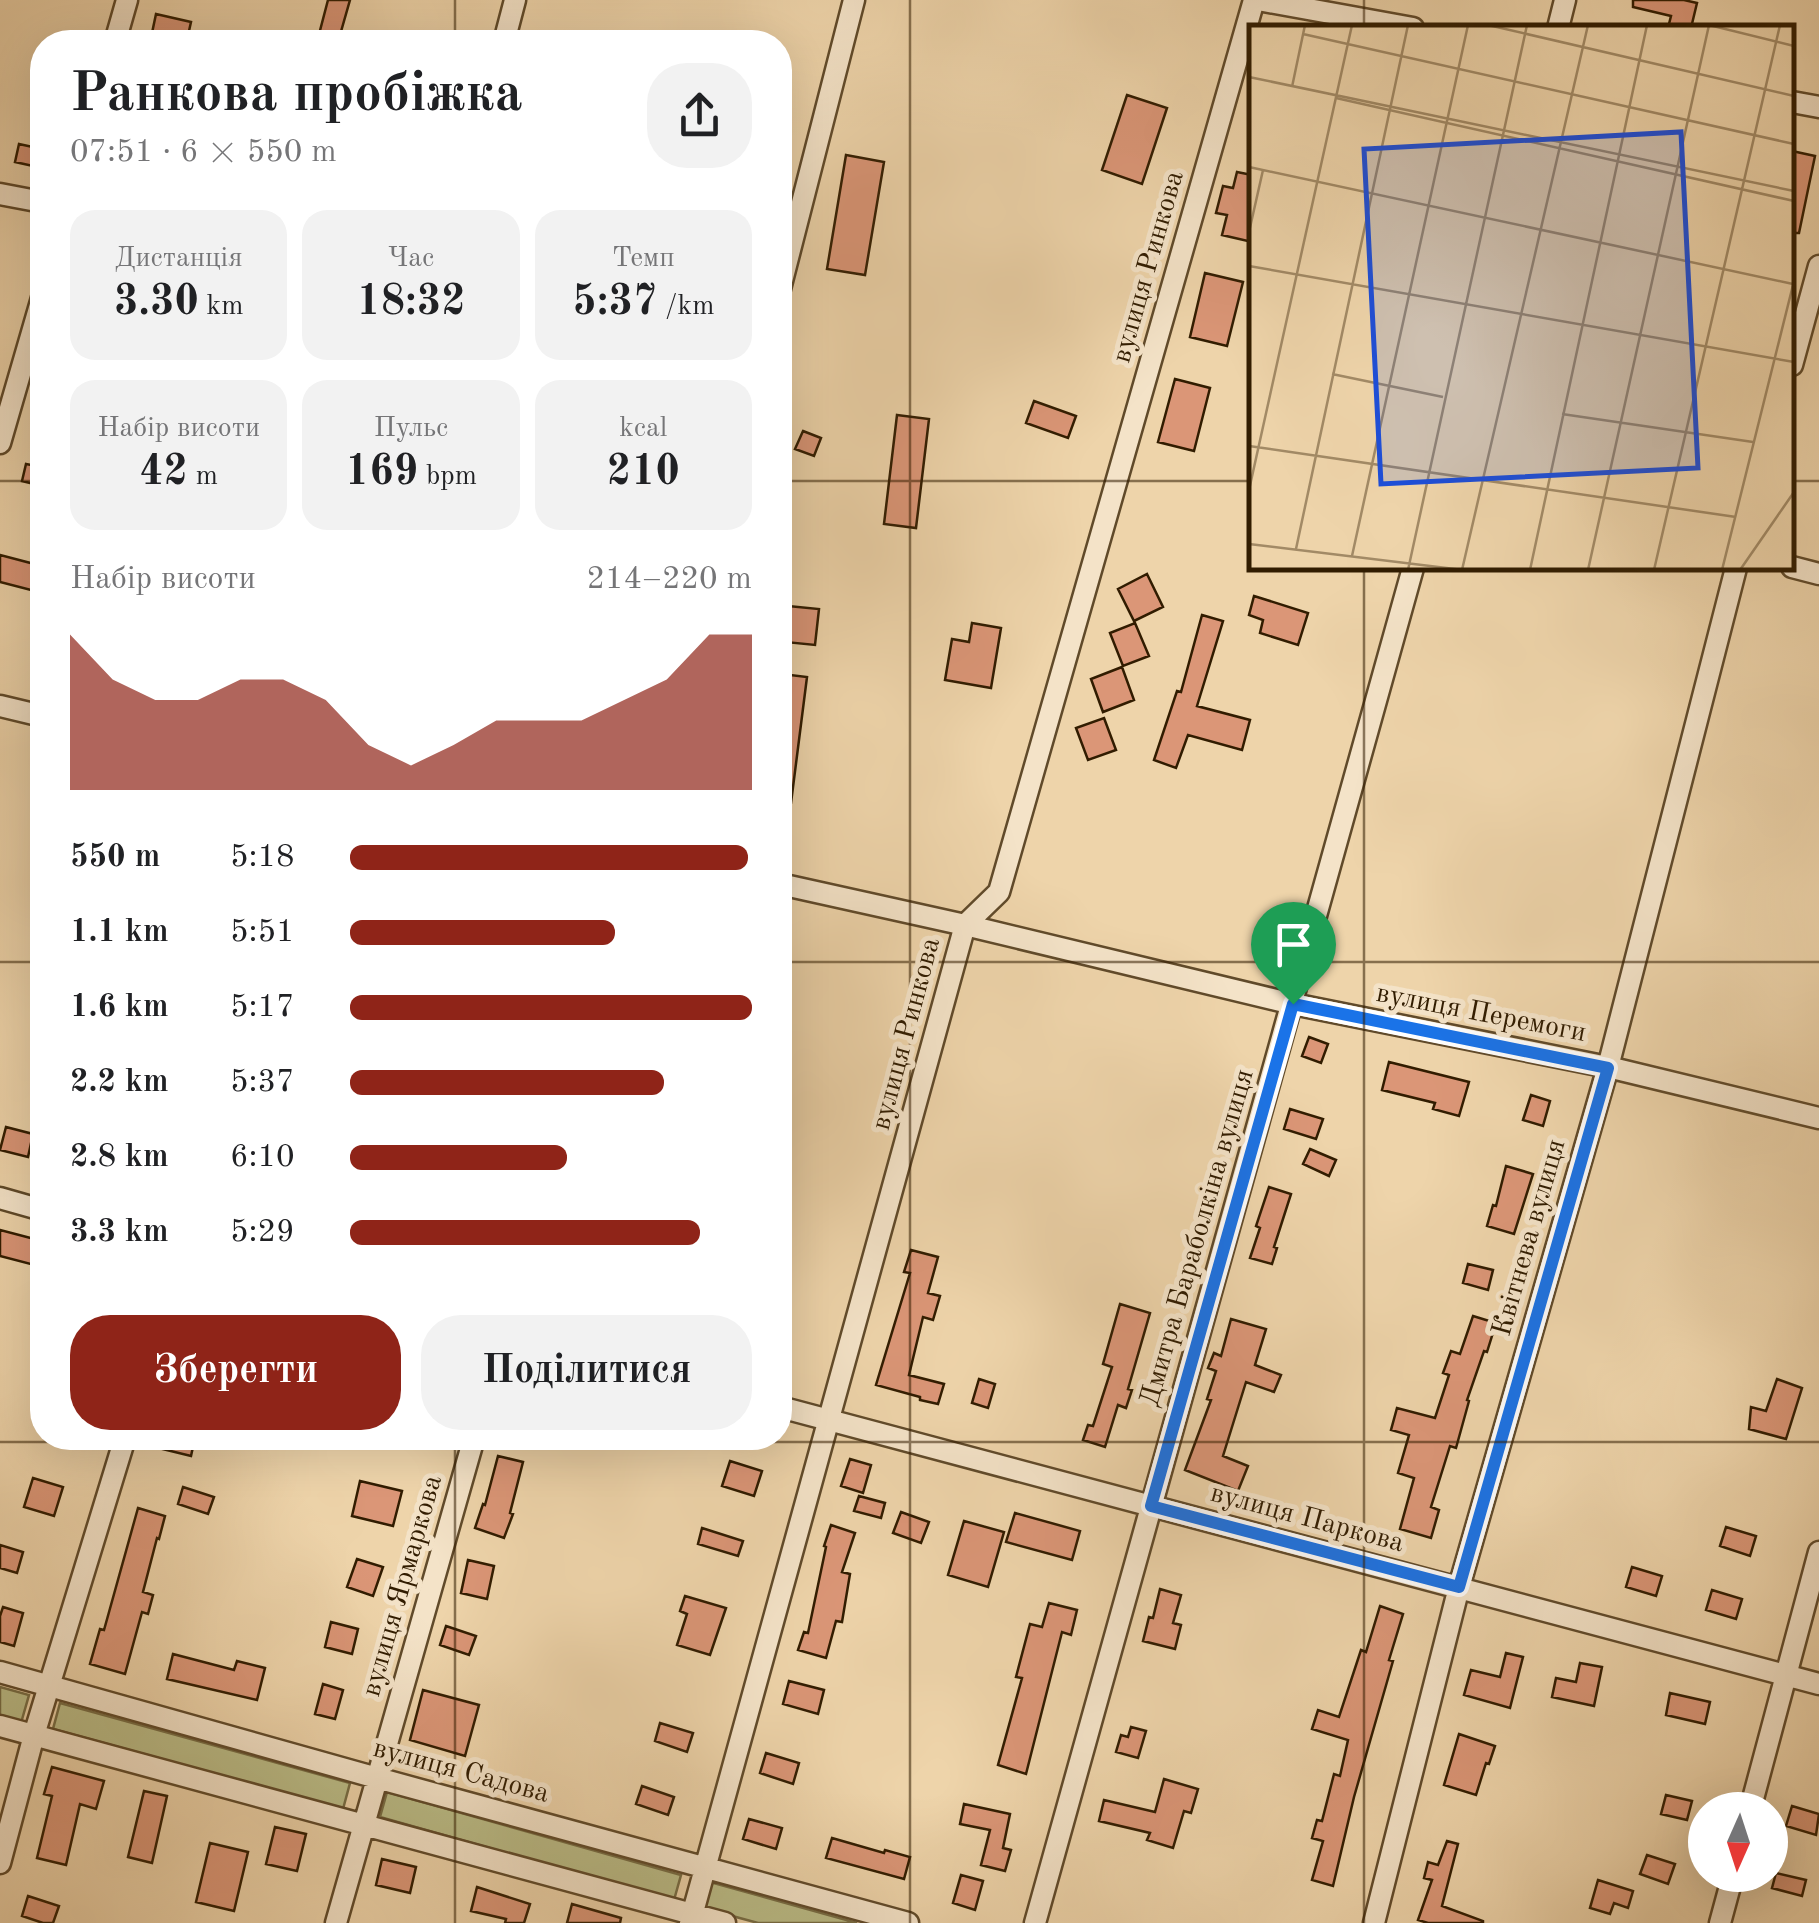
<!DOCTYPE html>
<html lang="uk">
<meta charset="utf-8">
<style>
:root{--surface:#fff;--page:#f2f2f2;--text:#202124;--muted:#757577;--accent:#8f2418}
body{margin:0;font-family:"Old Standard TT",serif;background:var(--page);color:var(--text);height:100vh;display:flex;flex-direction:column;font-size:38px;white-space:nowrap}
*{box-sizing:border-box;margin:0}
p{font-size:32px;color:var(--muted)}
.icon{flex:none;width:55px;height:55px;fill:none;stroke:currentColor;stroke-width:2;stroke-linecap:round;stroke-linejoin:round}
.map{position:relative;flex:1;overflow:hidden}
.sheet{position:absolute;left:30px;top:30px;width:762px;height:1420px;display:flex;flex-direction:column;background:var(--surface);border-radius:40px;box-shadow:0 10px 40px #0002}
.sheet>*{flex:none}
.needle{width:65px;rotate:183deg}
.tools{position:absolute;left:1688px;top:1792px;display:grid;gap:20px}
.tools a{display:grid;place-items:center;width:100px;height:100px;border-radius:50%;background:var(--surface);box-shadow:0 10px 40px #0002;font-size:50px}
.pin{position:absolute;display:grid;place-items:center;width:85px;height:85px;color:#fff;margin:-102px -42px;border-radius:50% 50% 50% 0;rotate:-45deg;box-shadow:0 0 10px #0007}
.pin .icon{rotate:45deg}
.round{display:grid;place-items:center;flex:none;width:105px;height:105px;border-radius:40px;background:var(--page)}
.headline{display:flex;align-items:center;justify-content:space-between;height:170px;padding:0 40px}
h1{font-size:55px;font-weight:600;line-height:75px}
.stats{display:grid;grid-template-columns:repeat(3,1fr);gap:15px;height:170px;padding:10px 40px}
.stats div{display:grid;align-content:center;border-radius:25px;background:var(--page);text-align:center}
.stats b{font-size:42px;font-weight:600}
.stats small{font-size:28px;font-weight:400}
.stats p{font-size:28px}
.chart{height:280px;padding:20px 40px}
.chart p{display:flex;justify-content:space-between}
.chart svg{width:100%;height:180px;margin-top:10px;fill:var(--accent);opacity:.7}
.primary-button{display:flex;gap:20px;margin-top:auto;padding:20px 40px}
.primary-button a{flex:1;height:115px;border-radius:40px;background:var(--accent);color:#fff;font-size:40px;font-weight:600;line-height:115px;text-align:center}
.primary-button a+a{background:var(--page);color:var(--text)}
ul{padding:0 40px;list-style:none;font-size:32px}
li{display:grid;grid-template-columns:160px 120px 1fr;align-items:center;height:75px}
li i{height:25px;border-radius:12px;background:var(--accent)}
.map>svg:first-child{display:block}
</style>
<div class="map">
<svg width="1819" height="1923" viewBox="0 0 1819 1923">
<rect width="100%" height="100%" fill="#eed4aa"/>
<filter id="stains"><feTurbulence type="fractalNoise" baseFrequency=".002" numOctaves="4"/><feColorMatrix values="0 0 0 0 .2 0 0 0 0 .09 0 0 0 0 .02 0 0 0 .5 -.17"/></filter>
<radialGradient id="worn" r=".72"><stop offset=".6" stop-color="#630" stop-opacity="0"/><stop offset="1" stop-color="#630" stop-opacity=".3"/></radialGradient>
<path fill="#babc87" stroke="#766c44" stroke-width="2.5" d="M0,1687l29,8 -8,28 -21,-6z
M60,1703l290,80 -7,26 -290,-80z
M387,1792l294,83 -7,25 -294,-83z
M710,1882l147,41h-99l-55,-15z"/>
<path fill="#db9677" stroke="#311c00" stroke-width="2.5" d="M328,0h22l-12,42h-21z
M1633,0h51l13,3 -6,25h-23l3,-12 -38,-9z
M156,14l35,8 -4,18 -35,-7z
M1127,95l40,13 -25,76 -40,-14z
M19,144l23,5v19l-27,-6z
M1792,151l23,5 -16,77h-7z
M846,155l38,7 -19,113 -38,-6z
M1237,172l15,3v67l-30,-7 5,-20 -11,-2 7,-27 10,2z
M1205,273l38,9 -16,64 -37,-9z
M1175,379l35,9 -16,63 -36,-9z
M1034,401l42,15 -8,22 -42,-15z
M897,415l32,4 -13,109 -32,-4z
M803,431l18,7 -7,18 -19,-7z
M26,464l16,3v19l-20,-5z
M0,555l38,10 -7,25 -31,-8z
M1147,574l16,33 -29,14 -16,-32z
M1254,596l54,17 -10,32 -38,-12 3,-13 -14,-5z
M788,606l31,3 -4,36 -30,-3z
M1202,615l21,6 -26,85 53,14 -8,30 -54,-15 -12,33 -22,-8 23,-69 4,1z
M972,623l29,5 -10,60 -46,-8 7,-41 17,3z
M1135,623l14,33 -26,10 -13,-33z
M1122,667l12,33 -31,12 -12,-33z
M782,674l25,3 -16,126h-11v-113z
M1104,718l12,32 -28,10 -12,-32z
M1309,1037l19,7 -7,19 -19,-7z
M1389,1062l80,20 -10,34 -26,-7 2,-6 -53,-13z
M1531,1095l19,6 -7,25 -20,-6z
M1290,1109l33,10 -7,20 -32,-10z
M6,1127l27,7 -5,23 -28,-7z
M1310,1149l26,11 -7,16 -26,-12z
M1506,1166l27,8 -19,60 -27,-8 6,-21 3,1z
M1269,1187l22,7 -17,53 3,1 -5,16 -22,-6 10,-30 -4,-2z
M0,1230l42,11v26l-42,-11z
M911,1250l27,7 -10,36 12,3 -7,24 -10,-3 -14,58 35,9 -6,20 -18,-4v-3l-44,-12 34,-112 -6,-1z
M1468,1264l25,6 -5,20 -25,-7z
M1120,1304l30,9 -22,76 4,1 -6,18 -8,-3 -13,42 -22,-7 5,-15 5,1 19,-59 -9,-3z
M1473,1316l23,7 -9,29 -3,-1 -17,49 2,1 -13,47 -6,-2 -19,61 8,3 -8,28 -31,-9 14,-51 -16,-5 11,-38 -18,-5 6,-22 38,10 14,-43 -6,-2 8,-22 9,3z
M1231,1319l35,10 -11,36 26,10 -7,17 -28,-10 -23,74 25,10 -10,25 -53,-21 26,-70 -4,-1 9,-28 -8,-3 6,-15 7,3z
M979,1379l16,5 -7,24 -16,-5z
M1777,1379l25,9 -16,51 -37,-10 2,-22 15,4z
M142,1438h53l-4,18 -49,-12z
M498,1456l25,6 -13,51 3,1 -9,24 -29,-10 8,-24 2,1z
M850,1459l21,6 -8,28 -22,-7z
M730,1461l32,10 -8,25 -32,-10z
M33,1478l30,9 -9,29 -30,-9z
M360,1481l42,10 -9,35 -41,-10z
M183,1487l31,10 -6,17 -30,-10z
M859,1496l26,7 -4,15 -27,-7z
M138,1508l27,8 -6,23 -2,-1 -14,54 10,3 -5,19 -6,-2 -17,62 -35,-10 10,-35 4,1z
M901,1512l28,10 -8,21 -28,-10z
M1015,1513l65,18 -8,29 -66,-18z
M964,1521l40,11 -16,55 -40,-12z
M831,1525l24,8 -13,39 8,2 -8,48 -6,-1 -10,37 -28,-8 6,-18 4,1 18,-86 -2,-1z
M1726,1527l30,9 -6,20 -30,-10z
M702,1528l41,13 -5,15 -40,-12z
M0,1545l23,7 -6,21 -17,-5z
M357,1559l26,8 -10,29 -26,-9z
M468,1560l26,6 -7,33 -26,-6z
M1632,1567l30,9 -6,20 -30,-9z
M1160,1589l21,6 -8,28 8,2 -6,24 -32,-8 6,-24 4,1z
M1712,1590l30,9 -6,20 -30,-9z
M685,1596l41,12 -16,47 -33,-10 10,-31 -7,-3z
M1049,1603l28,7 -6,25 -9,-3 -36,142 -28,-9 24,-87 -6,-1 14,-53 12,3z
M1380,1606l23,8 -14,46 4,1 -39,136 -21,89 -21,-6 11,-39 -11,-3 5,-18 5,1 12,-47 6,2 8,-36 -36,-11 6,-19 21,7 22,-67 5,2z
M3,1607l20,6 -9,33 -14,-4v-26z
M331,1622l27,7 -6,25 -27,-7z
M446,1626l30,10 -7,19 -29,-10z
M1506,1653l17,4 -13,51 -46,-13 7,-25 29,7z
M173,1654l61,16 3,-9 28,7 -8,32 -90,-21z
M1580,1663l22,4 -8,39 -42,-9 4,-19 20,4z
M789,1681l35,9 -6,24 -35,-10z
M323,1684l20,6 -8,29 -20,-5z
M423,1690l56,15 -14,51 -55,-16z
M1670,1693l40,9 -5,22 -39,-9z
M660,1723l33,10 -6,19 -32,-11z
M1131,1727l15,4 -8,27 -22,-6 5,-17 7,2z
M1459,1734l36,12 -6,18 -3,-1 -10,32 -32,-10z
M766,1753l33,10 -6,21 -33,-11z
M52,1767l52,14 -8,28 -16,-5 -14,61 -29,-7 15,-62 -8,-2z
M1164,1779l34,10 -7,24 -7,-2 -11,37 -26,-8 3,-7 -51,-12 5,-21 51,12z
M642,1786l32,11 -6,18 -32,-11z
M144,1791l23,5 -15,67 -24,-6z
M1666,1795l26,6 -5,19 -26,-6z
M964,1804l46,10 -7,34 8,2 -6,21 -24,-6 9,-35 -30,-6z
M1792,1806l27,8 -3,21 -30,-9z
M749,1819l33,9 -6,21 -33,-10z
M275,1827l31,7 -9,37 -31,-7z
M832,1838l52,15 1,-3 25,7 -6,22 -78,-21z
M1447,1841l11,3 -16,62 41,15v2h-55l-10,-3 14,-40 -8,-2 4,-16 10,3z
M210,1843l38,9 -14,59 -38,-9z
M1647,1855l28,9 -7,20 -28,-10z
M382,1859l34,8 -6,26 -34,-8z
M1776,1873l30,7 -4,16 -30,-8z
M961,1875l22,6 -8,29 -22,-7z
M1598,1880l35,11 -5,17 -14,-5 -4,11 -20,-6z
M477,1887l53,17 -6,19h-19l1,-4 -35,-8z
M28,1896l31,10 -6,17h-10l-21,-7z
M572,1904l49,14 -1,5h-53z"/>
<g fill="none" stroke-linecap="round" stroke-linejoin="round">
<defs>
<path id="minor" d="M1258,0l155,28
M1558,28l7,-28
M115,42l12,-42
M504,42l11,-42
M1792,102l27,5
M0,194l42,8
M780,289l74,-289
M1792,365l27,-99
M0,443l42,-145
M1792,567l27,7
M0,706l42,10
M780,884l185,41 328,79 315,63 211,51
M0,1198l42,12
M780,1407l1039,277
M0,1672l377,106 531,145
M0,1726l725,197
M1750,1810l69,-258
M0,1863l34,-128 91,-297
M336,1923l138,-485
M690,1923l275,-998 34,-33 255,-892
M1035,1923l378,-1355
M1374,1923l85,-336 149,-520 128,-499
M1720,1923l13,-48"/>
</defs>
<use href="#minor" stroke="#604a2a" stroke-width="25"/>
<use href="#minor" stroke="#f4e3c8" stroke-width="20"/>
</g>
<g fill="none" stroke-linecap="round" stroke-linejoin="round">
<defs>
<path id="route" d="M1293,1004l315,64 -149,519 -308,-81z"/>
</defs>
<use href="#route" stroke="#fff" stroke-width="20"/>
<use href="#route" stroke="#1a73e8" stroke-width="12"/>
</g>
<path fill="none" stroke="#311c00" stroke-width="2.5" stroke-opacity="0.55" d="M455,0v42M910,0v1923M1364,0v28M0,481h42M780,481h472M1792,481h27M1364,568v1355M0,962h42M780,962h1039M455,1438v485M0,1442h1819"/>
<g text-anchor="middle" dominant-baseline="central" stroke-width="10" stroke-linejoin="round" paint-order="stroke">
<g font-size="28" fill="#311c00" stroke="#f4e3c8">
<text transform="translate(1149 267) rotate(-74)">вулиця Ринкова</text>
<text transform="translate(1481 1014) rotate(11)">вулиця Перемоги</text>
<text transform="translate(907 1034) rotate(-75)">вулиця Ринкова</text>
<text transform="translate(1198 1238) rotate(-74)">Дмитра Бараболкіна вулиця</text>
<text transform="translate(1530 1238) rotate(-74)">Квітнева вулиця</text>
<text transform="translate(1307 1519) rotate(15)">вулиця Паркова</text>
<text transform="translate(403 1586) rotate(-74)">вулиця Ярмаркова</text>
<text transform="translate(461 1772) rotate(15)">вулиця Садова</text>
</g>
</g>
<g transform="translate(1249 25)">
<rect width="545" height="545" fill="#eed4aa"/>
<path fill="none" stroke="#a28a66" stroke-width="2.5" d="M239,0l306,71M460,0l85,21M54,9l491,110M0,52l545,114M43,62l13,-62M87,73l458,103M0,142l544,117M0,207l14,-62M0,241l545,96M83,349l111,23M313,389l191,28M0,421l487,71M0,465l103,-465M0,519l214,26M47,524l112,-524M103,531l116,-531M159,545l119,-545M213,545l126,-545M281,545l117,-545M339,545l121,-545M405,545l126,-545M473,545l72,-289M491,545l54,-78"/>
<path fill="#1d4ed8" fill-opacity="0.15" stroke="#1d4ed8" stroke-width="5" d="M432,107l17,336 -317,16 -17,-335z"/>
<rect width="545" height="545" fill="none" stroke="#311c00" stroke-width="5"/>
</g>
<rect width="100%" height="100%" filter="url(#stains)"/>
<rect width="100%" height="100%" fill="url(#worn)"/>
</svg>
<div class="tools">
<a><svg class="needle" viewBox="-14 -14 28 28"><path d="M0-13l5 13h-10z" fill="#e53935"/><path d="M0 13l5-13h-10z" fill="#757577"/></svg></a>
</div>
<div class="pin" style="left:1293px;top:1004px;background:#1e9e55"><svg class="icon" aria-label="arrive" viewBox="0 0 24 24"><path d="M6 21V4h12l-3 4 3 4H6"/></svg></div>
<section class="sheet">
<div class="headline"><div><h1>Ранкова пробіжка</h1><p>07:51 · 6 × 550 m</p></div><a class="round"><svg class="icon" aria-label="share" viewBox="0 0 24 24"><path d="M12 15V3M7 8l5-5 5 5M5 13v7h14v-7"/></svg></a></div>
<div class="stats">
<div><p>Дистанція</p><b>3.30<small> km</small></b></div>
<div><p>Час</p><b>18:32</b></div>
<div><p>Темп</p><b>5:37<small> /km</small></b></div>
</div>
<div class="stats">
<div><p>Набір висоти</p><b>42<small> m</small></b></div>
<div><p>Пульс</p><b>169<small> bpm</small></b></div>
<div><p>kcal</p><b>210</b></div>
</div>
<div class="chart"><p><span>Набір висоти</span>214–220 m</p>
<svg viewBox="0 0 160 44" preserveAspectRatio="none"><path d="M0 44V6L10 17L20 22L30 22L40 17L50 17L60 22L70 33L80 38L90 33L100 27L110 27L120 27L130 22L140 17L150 6L160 6V44z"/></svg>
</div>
<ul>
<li><b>550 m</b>5:18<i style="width:99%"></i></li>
<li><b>1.1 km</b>5:51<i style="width:66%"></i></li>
<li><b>1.6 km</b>5:17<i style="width:100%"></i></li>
<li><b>2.2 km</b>5:37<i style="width:78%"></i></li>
<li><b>2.8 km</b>6:10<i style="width:54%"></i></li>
<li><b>3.3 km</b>5:29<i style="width:87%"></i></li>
</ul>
<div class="primary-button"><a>Зберегти</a><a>Поділитися</a></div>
</section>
</div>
